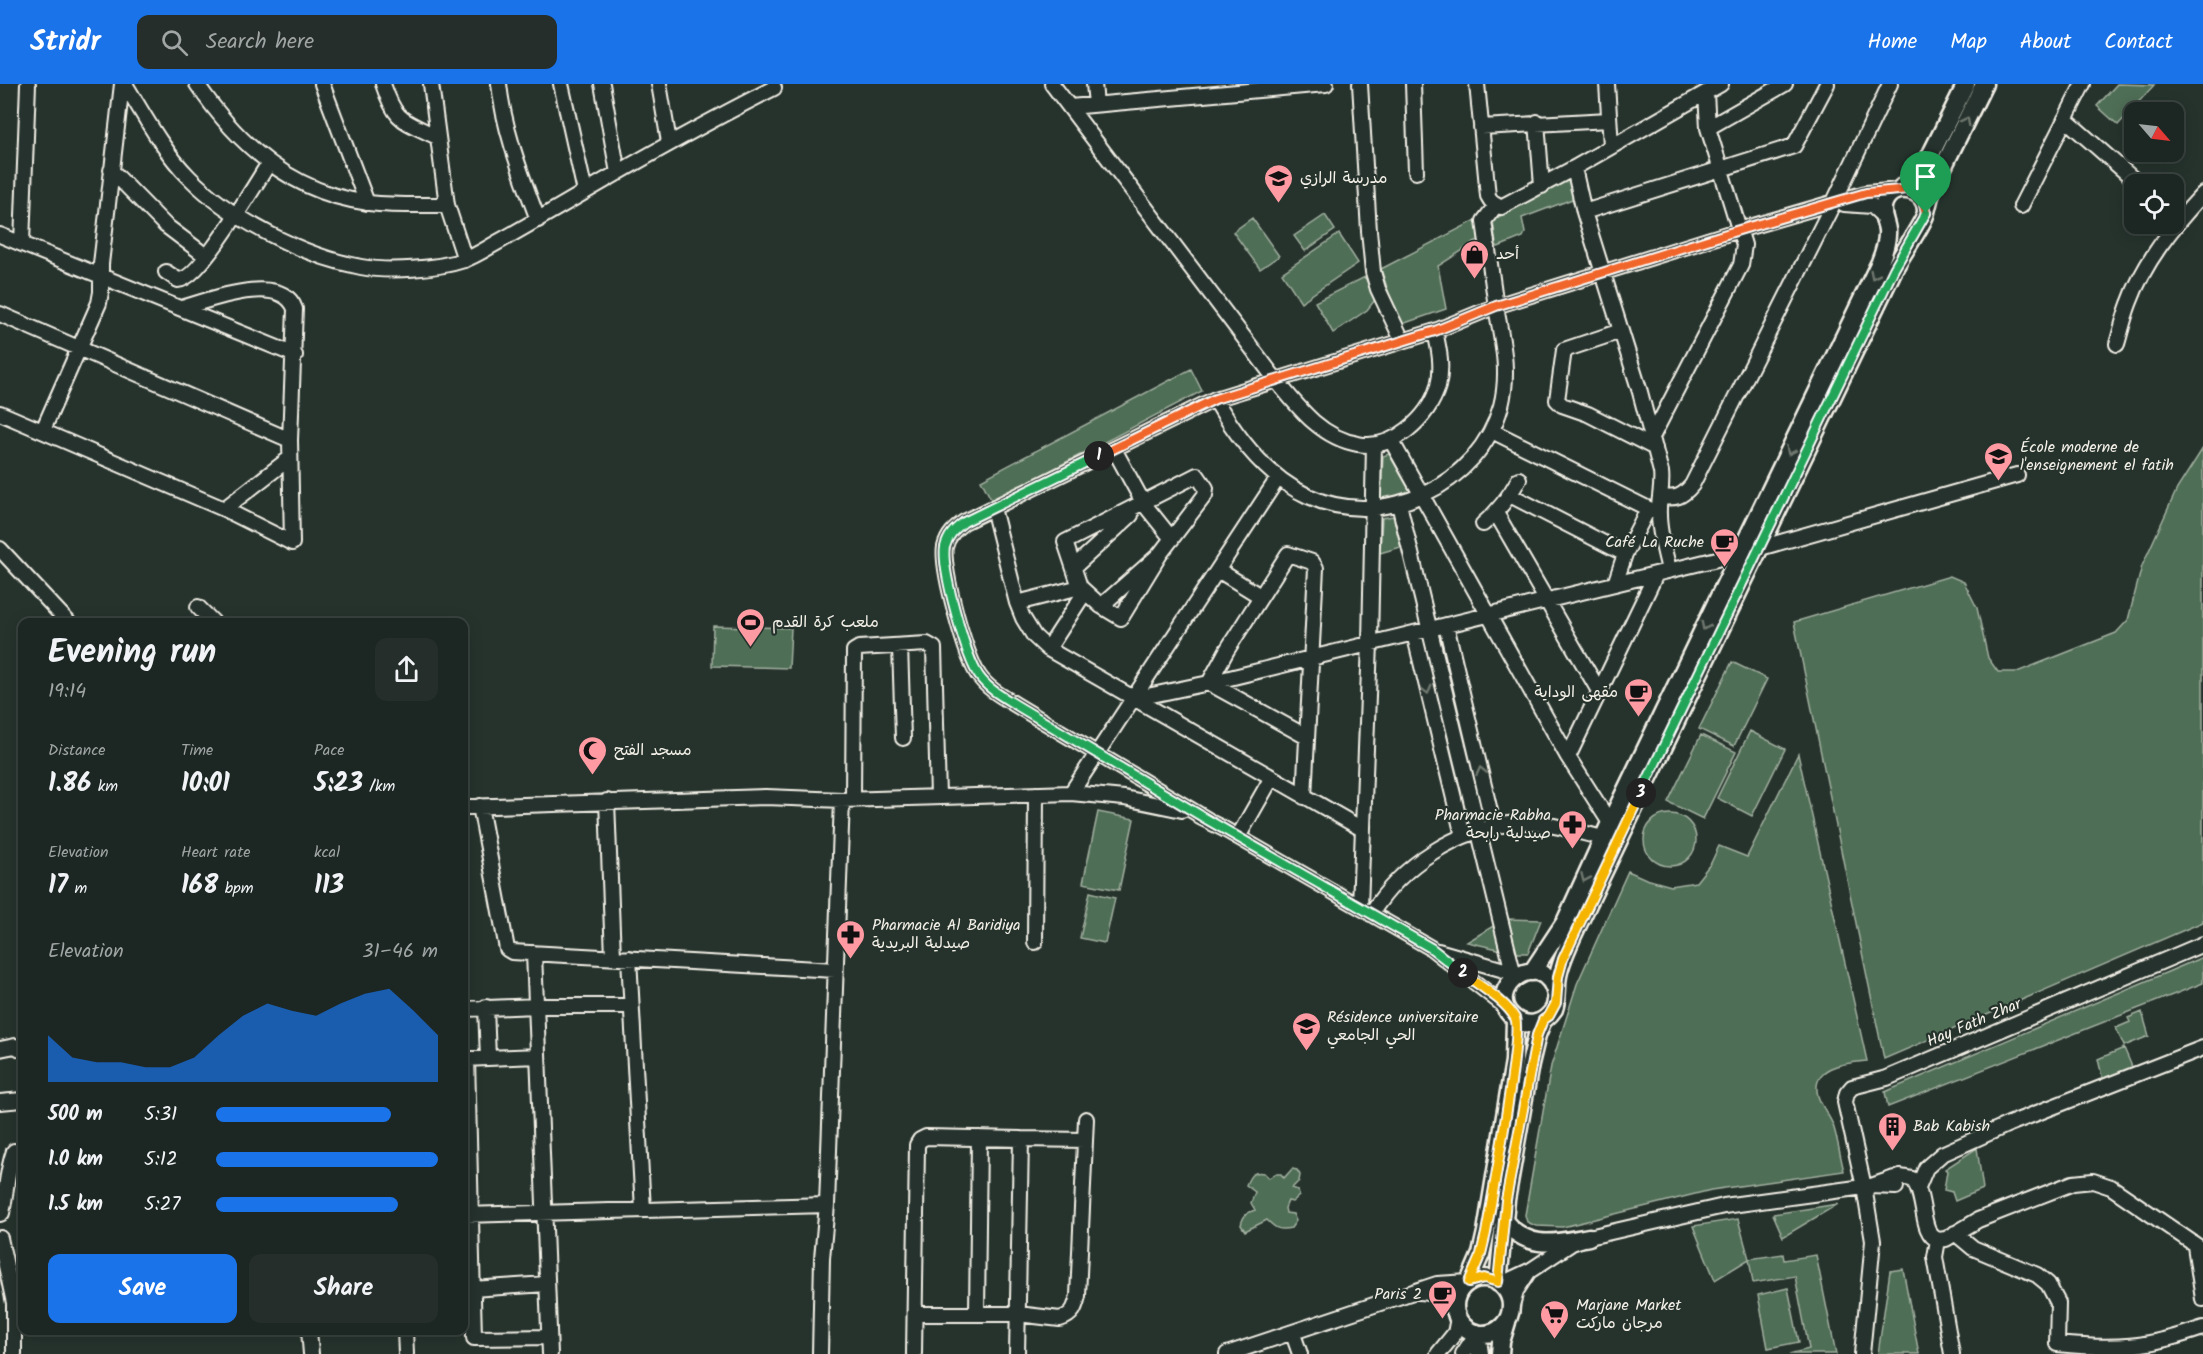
<!DOCTYPE html>
<meta charset="utf-8">
<style>
:root{--surface:#1c2622;--page:#252e2a;--text:#f1f3f6;--muted:#a0a5a5;--line:#3a4340;--accent:#1a73e8}
body{margin:0;font-family:Kalam,"Playpen Sans Arabic",sans-serif;background:var(--page);color:var(--text);height:100vh;display:flex;flex-direction:column;font-size:22px;white-space:nowrap}
*{box-sizing:border-box;margin:0}
p{font-size:20px;color:var(--muted)}
.icon{flex:none;width:33px;height:33px;fill:none;stroke:currentColor;stroke-width:2;stroke-linecap:round;stroke-linejoin:round}
.map{position:relative;flex:1;overflow:hidden}
.details{position:absolute;left:18px;top:534px;width:450px;height:717px;display:flex;flex-direction:column;background:var(--surface);border-radius:12px;box-shadow:0 3px 15px #0003,0 0 0 2px var(--line)}
.details>*{flex:none}
.needle{width:39px;rotate:118deg}
.buttons{position:absolute;left:2124px;top:18px;display:grid;gap:12px}
.buttons a{display:grid;place-items:center;width:60px;height:60px;border-radius:12px;background:var(--surface);box-shadow:0 3px 15px #0003,0 0 0 2px var(--line);font-size:30px}
.pin{position:absolute;display:grid;place-items:center;width:51px;height:51px;color:#fff;margin:-62px -26px;border-radius:50% 50% 50% 0;rotate:-45deg;box-shadow:0 0 6px #0007}
.pin .icon{rotate:45deg}
.km{position:absolute;width:30px;height:30px;margin:-15px;border-radius:50%;background:#222;color:#fff;font-size:16px;line-height:30px;text-align:center}
.round{display:grid;place-items:center;flex:none;width:63px;height:63px;border-radius:12px;background:var(--page)}
.overview{display:flex;align-items:center;justify-content:space-between;height:102px;padding:0 30px}
h1{font-size:33px;font-weight:700;line-height:45px}
.figures{display:grid;grid-template-columns:repeat(3,1fr);gap:9px;height:102px;padding:6px 30px}
.figures div{display:grid;align-content:center}
.figures b{font-size:26px;font-weight:700}
.figures small{font-size:16px;font-weight:400}
.figures p{font-size:16px}
.chart{height:168px;padding:12px 30px}
.chart p{display:flex;justify-content:space-between}
.chart svg{width:100%;height:108px;margin-top:6px;fill:var(--accent);opacity:.7}
.action{display:flex;gap:12px;margin-top:auto;padding:12px 30px}
.action a{flex:1;height:69px;border-radius:12px;background:var(--accent);color:#fff;font-size:24px;font-weight:700;line-height:69px;text-align:center}
.action a+a{background:var(--page);color:var(--text)}
ul{padding:0 30px;list-style:none;font-size:20px}
li{display:grid;grid-template-columns:96px 72px 1fr;align-items:center;height:45px}
li i{height:15px;border-radius:8px;background:var(--accent)}
header{display:flex;align-items:center;gap:36px;box-sizing:border-box;height:84px;padding:0 30px;background:var(--accent);color:#fff}
header strong{font-size:28px}
nav{display:flex;gap:33px;margin-inline-start:auto;font-size:21px}
.search{width:420px;height:54px;background:var(--page);display:flex;align-items:center;gap:15px;box-sizing:border-box;padding:0 21px;border-radius:12px;color:var(--muted);font-size:22px}
.map>svg:first-child{display:block}
</style>
<header>
<strong>Stridr</strong>
<div class="search"><svg class="icon" aria-label="search" viewBox="0 0 24 24"><circle cx="10" cy="10" r="6"/><path d="M15 15l6 6"/></svg>Search here</div>
<nav><a>Home</a><a>Map</a><a>About</a><a>Contact</a></nav>
</header>
<div class="map">
<svg width="2203" height="1270" viewBox="0 0 2203 1270">
<rect width="100%" height="100%" fill="#26332d"/>
<filter id="ink" filterUnits="userSpaceOnUse"><feTurbulence type="fractalNoise" baseFrequency=".0167" numOctaves="2"/><feDisplacementMap in="SourceGraphic" scale="12" xChannelSelector="R" yChannelSelector="G"/><feConvolveMatrix kernelMatrix="1 2 1 2 8 2 1 2 1" color-interpolation-filters="sRGB"/></filter>
<g filter="url(#ink)">
<path fill="#4f6e57" stroke="#a2b0a0" stroke-width="1.5" d="M2117,0l37,1 -36,40 -21,-19z
M1566,96l3,1 6,17 -53,20 3,15 -2,4 -25,10 -2,-2 -3,-25z
M1325,131l10,15 -30,21 -11,-15z
M1252,134l27,38 -19,13 -27,-37z
M1478,135l4,19 -44,28 8,43 -44,15 -12,-27 -9,-28z
M1339,150l19,29 -57,39 -19,-29z
M1365,193l10,23 -8,10 -34,23 -18,-31z
M1191,285l11,22 -210,110 -11,-21z
M2203,364v474l-319,137 -90,-437 156,-46 14,6 13,26 11,50 10,14h19l99,-39 12,-13 14,-54 35,-77z
M1389,370l21,37 -14,5 -15,2 2,-42z
M1393,432l8,31 -21,6 2,-35z
M713,542l78,2 -2,40 -77,-2z
M1732,578l35,17 -33,67 -35,-17z
M1750,647l35,18 -33,67 -35,-18z
M1701,651l35,17 -33,67 -35,-17z
M1798,670l69,307c-20,2 -57,4 -49,35 3,10 11,19 15,29 5,15 7,31 11,46l-133,19 -148,37 -27,-1 -9,-4 -2,-7 26,-149 26,-82 51,-113 18,8 25,7 25,-4 15,-19 8,-17 28,11z
M1098,728l36,7 -15,71 -36,-7z
M1644 756a26 26 0 1 1 52 0a26 26 0 1 1-52 0Z
M1090,808l25,6 -10,45 -25,-5z
M1506,835l35,1 -13,33h-13z
M1495,841l7,25 -35,-8z
M2203,873v26l-315,124 -3,-15z
M2142,928l7,24 -25,10 -8,-18 14,-6 -2,-4z
M2124,964l9,21 -30,12 -5,-22z
M1977,1064l6,41 -28,12 -3,-9 -8,-2 3,-19 -2,-2z
M1292,1085l5,1 3,5 -1,6 -7,7 6,2 1,6 -7,6 -4,-1 -3,7 1,5 7,1 3,7 -5,7c-12,3 -16,0 -24,-8l-22,11 -4,-6c2,-9 5,-12 14,-15l-4,-7 4,-11 -9,-7c4,-10 7,-14 18,-12l5,5 6,-4h6l3,4z
M1838,1120l-55,33 -10,-23z
M1738,1135l11,40 34,-5 1,6 32,-5 20,99h-47l20,-5 -14,-73 -42,7 -4,-24 -34,21 -22,-54z
M1903,1185l16,85h-41l12,-83z
M1788,1204l11,54 -31,6 -10,-53z"/>
<g fill="none" stroke-linecap="round" stroke-linejoin="round">
<defs>
<path id="minor" d="M125,0c19,31 38,67 64,93 41,42 114,79 172,90 28,5 76,2 103,-7 12,-4 25,-13 36,-19 28,-16 56,-32 83,-48 63,-37 126,-72 191,-105
M197,0c41,61 96,110 172,119 26,3 52,2 78,2
M322,0l45,119
M383,0c13,39 20,36 54,53
M431,0l16,121 18,55
M499,0c5,47 23,92 39,136
M561,0l24,108
M602,0l16,89
M659,0l10,58
M1052,0l224,296c22,27 45,58 82,64 35,7 71,-26 80,-58 5,-19 1,-37 -3,-55
M1094,0l2,20
M1360,0l9,147 4,41 5,17 24,51
M1413,0l3,88
M1477,0l11,112 3,5 10,6 73,-39 147,-84
M1607,0l4,62
M1070,23l256,-23
M2065,35l74,65
M1537,38l5,64
M1481,43l128,-7
M1708,44l77,-44
M1574,84l10,44 56,180 21,80c2,15 -3,28 -2,43 0,18 6,37 10,55
M111,86l54,55 41,31
M1844,120l28,2 11,10
M2021,122l62,-122
M1584,128l210,-66 33,-62
M0,151l295,120
M22,159l6,-159
M166,188l12,8c21,1 78,-97 91,-117
M0,230l290,126
M1621,247l-57,19 -7,50 5,5 26,9 67,34
M2117,260c4,-13 7,-27 12,-40 15,-42 44,-78 74,-110
M1215,315c22,39 52,78 93,97 76,35 171,-11 193,-90 9,-35 1,-65 -5,-99 -4,-29 -8,-57 -12,-86l12,-16
M0,329l224,96 68,34 -2,-103 5,-131c-13,-37 -86,-9 -113,-1
M43,346l56,-127 2,-11v-28l21,-180
M1492,347l167,83
M1652,353l89,-172 3,-20 -36,-117 -2,-35
M1391,356l177,317 42,66
M1114,365l30,55 28,35
M1510,411l115,59
M1660,413c16,2 22,0 32,-12l141,-281 57,-120
M1399,420l114,468
M993,424l24,95 6,15 11,18 14,13 314,180
M224,425l66,-51
M1496,429l103,178
M1483,440c16,-13 26,-27 36,-45
M1760,464l257,-73
M0,465l68,73
M1074,483l57,-52
M1218,486l42,26
M1615,500l10,-30 23,-45
M1017,519l63,-16
M1101,522l59,-52 45,-59 1,-7 -9,-13 -132,67 15,45 21,19 20,12 39,-64
M198,523l15,15
M1446,541l48,203
M1414,549l49,203
M900,562l3,92
M1048,565l37,-57
M1133,615l76,-16 508,-124
M1568,673l88,-183
M1071,709l207,-315
M1304,713l12,-229 -4,-6 -24,-8 -61,96 -18,33 98,54
M853,715l1,-148 5,-3 68,-4 7,4 4,149
M607,717l6,156
M480,722l27,143 5,3 323,18
M464,723l302,-10 76,3 229,-7 53,5 58,12
M1200,733l24,12 207,119 75,59
M1208,736l-192,-115c-13,-8 -28,-16 -37,-29 -13,-17 -38,-108 -34,-129 3,-12 10,-18 19,-25l251,-123 220,-68 61,-25 243,-76 127,-37 33,-3
M1238,753l33,-58
M1360,823l10,-264 4,-198
M1371,830c31,-50 86,-85 145,-91 29,-2 59,8 87,15
M1035,858l1,-148
M1438,867l80,23
M534,869l16,401
M629,874l14,252
M486,923l2,51
M464,925l73,-3h93
M0,965l15,-3 7,4
M464,975l74,-3
M467,975l7,279 74,-1
M0,1018l22,-2
M1021,1055l64,1
M1900,1093l12,2c15,16 7,54 26,61l8,-1 32,-19 95,-37 20,-2 18,6 92,63
M1894,1094l-23,8 25,1
M1918,1103l8,-19 16,-14 67,-30 194,-76
M0,1130l2,-1c5,-24 4,-39 12,-62
M464,1131l363,-10
M1955,1149l18,15 64,27 11,9 10,19 -1,41c60,6 88,4 146,-16
M0,1154l14,65v51
M1938,1156l-3,17 17,97
M2195,1162l8,53
M1501,1200l30,-14 41,-27 17,-6 135,-31 147,-20
M472,1205l75,-5
M1419,1208c21,1 25,7 38,22
M1511,1225l5,-18 13,-20
M977,1229l2,-175
M915,1230h103l42,5c13,-4 15,-11 18,-23l8,-177
M309,1246l2,24
M405,1246l1,24
M1293,1250l7,20
M820,1270l2,-96 5,-53 15,-405
M914,1270l3,-209 3,-5 6,-3 95,2 -4,215
M1227,1270l210,-70 32,-2
M1438,1270l17,-21 3,-15
M1463,1270l14,-21
M1862,1270l11,-113 -9,-54 -19,-85 2,-9 5,-6 35,-9 316,-134"/>
<path id="major" d="M1899,106l26,-24 41,-82
M1926,128l5,-20 53,-108
M1532,888l33,-50 45,-99 270,-561c4,-10 8,-21 7,-32 -1,-9 -7,-17 -3,-27 8,-22 43,-15 42,9 -1,9 -26,45 -32,57l-318,660c-7,15 -15,31 -18,47 -2,11 0,23 -4,33 -4,6 -10,12 -18,14 -7,2 -15,0 -22,-5 -35,-28 30,-75 42,-23
M1503,1136c26,31 51,23 86,17
M1455 1222a28 28 0 1 1 56 0a28 28 0 1 1-56 0Z
M1469,1198l12,-28 5,-22 28,-171 1,-42
M1498,1199l8,-83 24,-136 7,-29 6,-15
M1477,1249l3,21
M1500,1270l1,-12 6,-20"/>
</defs>
<use href="#minor" stroke="#f4f1e8" stroke-width="18"/>
<use href="#major" stroke="#f4f1e8" stroke-width="21"/>
<use href="#minor" stroke="#26332d" stroke-width="14"/>
<use href="#major" stroke="#26332d" stroke-width="16"/>
</g>
<defs><path id="oneway-chevron" d="M-2-3.5L2.5 0L-2 3.5" fill="none" stroke-width="1.6" stroke-linecap="round" stroke-linejoin="round" transform="scale(1.5)"/></defs>
<g stroke="#6e766e">
<use href="#oneway-chevron" transform="translate(1966 37) rotate(-63)"/>
<use href="#oneway-chevron" transform="translate(1874 191) rotate(116)"/>
<use href="#oneway-chevron" transform="translate(1790 367) rotate(116)"/>
<use href="#oneway-chevron" transform="translate(1705 542) rotate(116)"/>
<use href="#oneway-chevron" transform="translate(1427 606) rotate(76)"/>
<use href="#oneway-chevron" transform="translate(1481 687) rotate(-103)"/>
<use href="#oneway-chevron" transform="translate(1585 794) rotate(114)"/>
</g>
</g>
<g fill="none" stroke-linecap="round" stroke-linejoin="round" filter="url(#ink)">
<defs>
<path id="split-1" d="M1099,372l116,-57 220,-68 61,-25 243,-76 127,-37 33,-3 7,-1 12,5 5,6 3,13"/>
<path id="split-2" d="M1099,372l-135,66c-9,7 -16,13 -19,25 -4,21 21,111 34,129 9,13 24,21 37,29l192,115 223,128 32,25"/>
<path id="split-3" d="M1463,889c16,13 42,27 52,45 8,16 -24,185 -29,215l-5,21 -12,28 15,-4 14,4 8,-82 31,-165 6,-15 6,-4 7,-13 2,-26 5,-18 78,-166"/>
<path id="split-4" d="M1641,709l253,-524 32,-56"/>
</defs>
<use href="#split-1" stroke="#fff" stroke-width="12"/>
<use href="#split-2" stroke="#fff" stroke-width="12"/>
<use href="#split-3" stroke="#fff" stroke-width="12"/>
<use href="#split-4" stroke="#fff" stroke-width="12"/>
<use href="#split-1" stroke="#f0652b" stroke-width="8"/>
<use href="#split-2" stroke="#22a559" stroke-width="8"/>
<use href="#split-3" stroke="#f5b400" stroke-width="8"/>
<use href="#split-4" stroke="#22a559" stroke-width="8"/>
</g>
<defs>
<symbol id="school-pin" viewBox="-11 -11 22 30"><path d="M0 17L-7.5 6A9.5 9.5 0 1 1 7.5 6Z" fill="#ff9aa2" stroke="#26332d"/><path d="M0-5L7-2L0 1L-7-2ZM-4 1L0 2.5L4 1V4Q0 6-4 4Z" fill="#111"/></symbol>
<symbol id="shop-pin" viewBox="-11 -11 22 30"><path d="M0 17L-7.5 6A9.5 9.5 0 1 1 7.5 6Z" fill="#ff9aa2" stroke="#26332d"/><path d="M-5-2.5h2.3a2.7 3.5 0 0 1 5.4 0H5L5.5 6h-11ZM-1.5-2.5h3a1.5 2.3 0 0 0-3 0Z" fill="#111"/></symbol>
<symbol id="cafe-pin" viewBox="-11 -11 22 30"><path d="M0 17L-7.5 6A9.5 9.5 0 1 1 7.5 6Z" fill="#ff9aa2" stroke="#26332d"/><path d="M-5.5-4.5H6V0H3Q3 3.5 0 3.5H-2.5Q-5.5 3.5-5.5 0ZM3-3.2v2h1.7v-2ZM-6 4.5H4V6H-6Z" fill="#111"/></symbol>
<symbol id="stadium-pin" viewBox="-11 -11 22 30"><path d="M0 17L-7.5 6A9.5 9.5 0 1 1 7.5 6Z" fill="#ff9aa2" stroke="#26332d"/><path d="M0-5a6.5 5 0 1 0 0 10a6.5 5 0 1 0 0-10ZM-3.5-1.8h7v3.6h-7Z" fill="#111"/></symbol>
<symbol id="mosque-pin" viewBox="-11 -11 22 30"><path d="M0 17L-7.5 6A9.5 9.5 0 1 1 7.5 6Z" fill="#ff9aa2" stroke="#26332d"/><path d="M3.5-4.9A6 6 0 1 0 3.5 4.9A5 5 0 1 1 3.5-4.9Z" fill="#111"/></symbol>
<symbol id="pharmacy-pin" viewBox="-11 -11 22 30"><path d="M0 17L-7.5 6A9.5 9.5 0 1 1 7.5 6Z" fill="#ff9aa2" stroke="#26332d"/><path d="M-2-6h4v4h4v4h-4v4h-4v-4h-4v-4h4Z" fill="#111"/></symbol>
<symbol id="university-pin" viewBox="-11 -11 22 30"><path d="M0 17L-7.5 6A9.5 9.5 0 1 1 7.5 6Z" fill="#ff9aa2" stroke="#26332d"/><path d="M0-5L7-2L0 1L-7-2ZM-4 1L0 2.5L4 1V4Q0 6-4 4Z" fill="#111"/></symbol>
<symbol id="building-pin" viewBox="-11 -11 22 30"><path d="M0 17L-7.5 6A9.5 9.5 0 1 1 7.5 6Z" fill="#ff9aa2" stroke="#26332d"/><path d="M-4-6H4V6H1V3H-1V6H-4ZM-2.5-4.3h1.7v1.8h-1.7ZM.8-4.3h1.7v1.8H.8ZM-2.5-1h1.7V.8h-1.7ZM.8-1h1.7V.8H.8Z" fill="#111"/></symbol>
<symbol id="supermarket-pin" viewBox="-11 -11 22 30"><path d="M0 17L-7.5 6A9.5 9.5 0 1 1 7.5 6Z" fill="#ff9aa2" stroke="#26332d"/><path d="M-6-5.5h2.5l.6 2H6L4.5 2H-2.5L-4.4-4H-6ZM-1.5 3.2a1.3 1.3 0 1 0 .1 0ZM3 3.2a1.3 1.3 0 1 0 .1 0Z" fill="#111"/></symbol>
</defs>
<g fill-rule="evenodd">
<use href="#school-pin" x="1262" y="78" width="33" height="45"/>
<use href="#shop-pin" x="1458" y="154" width="33" height="45"/>
<use href="#school-pin" x="1982" y="356" width="33" height="45"/>
<use href="#cafe-pin" x="1708" y="442" width="33" height="45"/>
<use href="#stadium-pin" x="734" y="522" width="33" height="45"/>
<use href="#cafe-pin" x="1622" y="592" width="33" height="45"/>
<use href="#mosque-pin" x="576" y="650" width="33" height="45"/>
<use href="#pharmacy-pin" x="1556" y="724" width="33" height="45"/>
<use href="#pharmacy-pin" x="834" y="834" width="33" height="45"/>
<use href="#university-pin" x="1290" y="926" width="33" height="45"/>
<use href="#building-pin" x="1876" y="1026" width="33" height="45"/>
<use href="#cafe-pin" x="1426" y="1194" width="33" height="45"/>
<use href="#supermarket-pin" x="1538" y="1214" width="33" height="45"/>
</g>
<g text-anchor="middle" dominant-baseline="central" stroke-width="4.5" stroke-linejoin="round" paint-order="stroke">
<g font-size="16" fill="#f4f1e8" stroke="#26332d" text-anchor="start">
<text x="1300" y="94">مدرسة الرازي</text>
<text x="1496" y="170">أحد</text>
<text x="2020" y="363">École moderne de<tspan x="2020" dy="18">l'enseignement el fatih</tspan></text>
<text x="1704" y="458" text-anchor="end">Café La Ruche</text>
<text x="772" y="538">ملعب كرة القدم</text>
<text x="1618" y="608" text-anchor="end">مقهى الوداية</text>
<text x="614" y="666">مسجد الفتح</text>
<text x="1551" y="731" text-anchor="end">Pharmacie Rabha<tspan x="1551" dy="18">صيدلية رابحة</tspan></text>
<text x="872" y="841">Pharmacie Al Baridiya<tspan x="872" dy="18">صيدلية البريدية</tspan></text>
<text x="1327" y="933">Résidence universitaire<tspan x="1327" dy="18">الحي الجامعي</tspan></text>
<text x="1913" y="1042">Bab Kabish</text>
<text x="1422" y="1210" text-anchor="end">Paris 2</text>
<text x="1576" y="1221">Marjane Market<tspan x="1576" dy="18">مرجان ماركت</tspan></text>
</g>
<g font-size="16" fill="#f4f1e8" stroke="#26332d">
<text transform="translate(1974 939) rotate(-23)">Hay Fath Zhar</text>
</g>
</g>
</svg>
<div class="buttons">
<a><svg class="needle" viewBox="-14 -14 28 28"><path d="M0-13l5 13h-10z" fill="#e53935"/><path d="M0 13l5-13h-10z" fill="#a0a5a5"/></svg></a>
<a><svg class="icon" aria-label="locate" viewBox="0 0 24 24"><circle cx="12" cy="12" r="6"/><path d="M12 2v4M12 18v4M2 12h4M18 12h4"/></svg></a>
</div>
<div class="pin" style="left:1926px;top:129px;background:#1e9e55"><svg class="icon" aria-label="arrive" viewBox="0 0 24 24"><path d="M6 21V4h12l-3 4 3 4H6"/></svg></div>
<b class="km" style="left:1099px;top:372px">1</b>
<b class="km" style="left:1463px;top:889px">2</b>
<b class="km" style="left:1641px;top:709px">3</b>
<section class="details">
<div class="overview"><div><h1>Evening run</h1><p>19:14</p></div><a class="round"><svg class="icon" aria-label="share" viewBox="0 0 24 24"><path d="M12 15V3M7 8l5-5 5 5M5 13v7h14v-7"/></svg></a></div>
<div class="figures">
<div><p>Distance</p><b>1.86<small> km</small></b></div>
<div><p>Time</p><b>10:01</b></div>
<div><p>Pace</p><b>5:23<small> /km</small></b></div>
</div>
<div class="figures">
<div><p>Elevation</p><b>17<small> m</small></b></div>
<div><p>Heart rate</p><b>168<small> bpm</small></b></div>
<div><p>kcal</p><b>113</b></div>
</div>
<div class="chart"><p><span>Elevation</span>31–46 m</p>
<svg viewBox="0 0 160 44" preserveAspectRatio="none"><path d="M0 44V25L10 34L20 36L30 36L40 38L50 38L60 34L70 25L80 17L90 12L100 15L110 17L120 12L130 8L140 6L150 15L160 25V44z"/></svg>
</div>
<ul>
<li><b>500 m</b>5:31<i style="width:79%"></i></li>
<li><b>1.0 km</b>5:12<i style="width:100%"></i></li>
<li><b>1.5 km</b>5:27<i style="width:82%"></i></li>
</ul>
<div class="action"><a>Save</a><a>Share</a></div>
</section>
</div>
